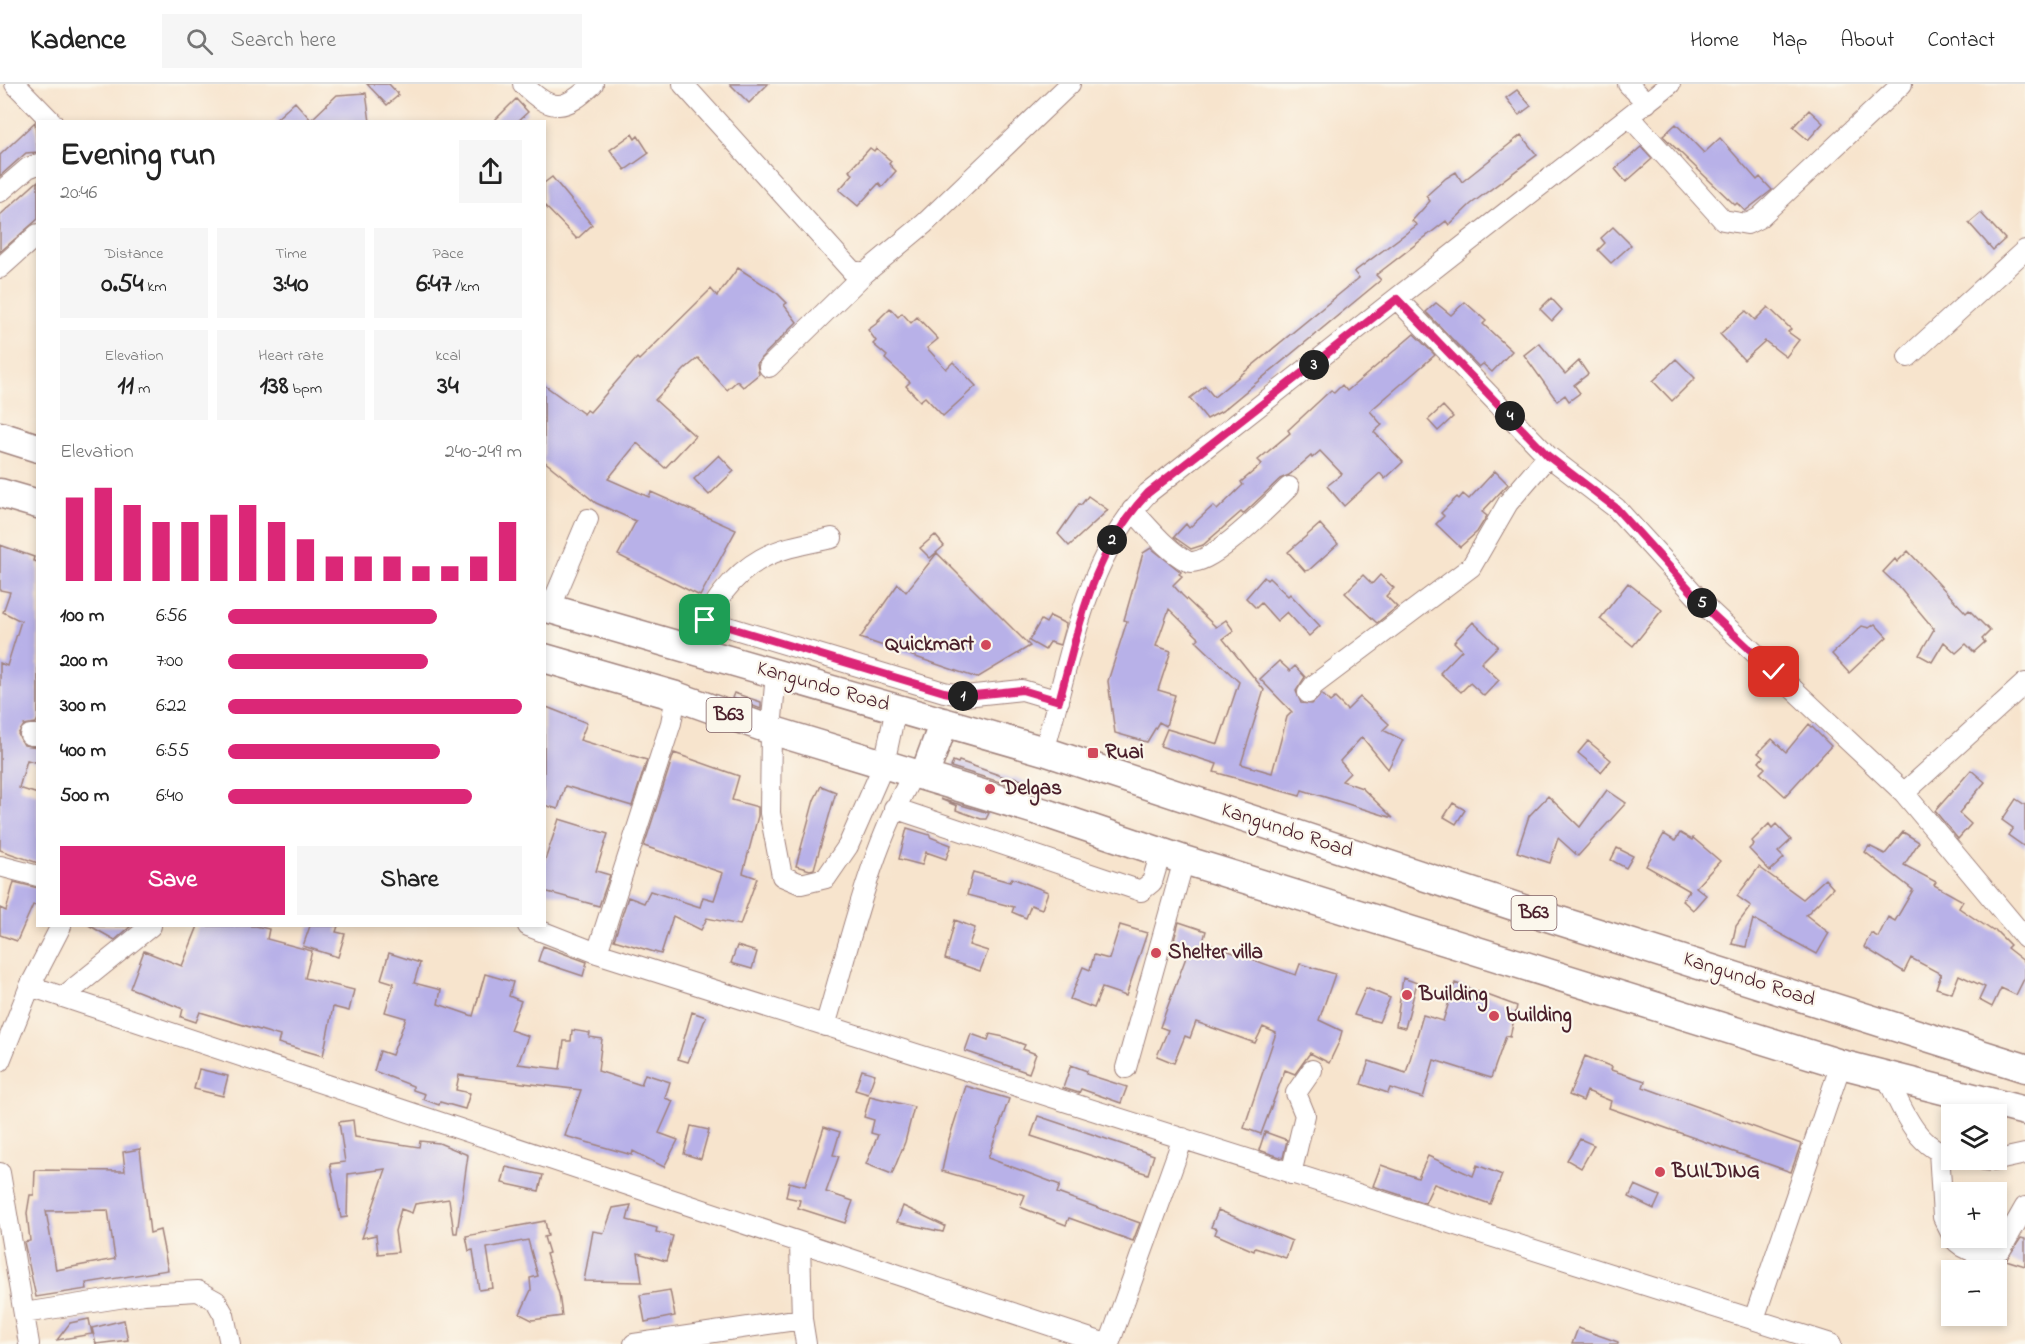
<!DOCTYPE html>
<meta charset="utf-8">
<style>
:root{--surface:#fff;--page:#f6f6f6;--text:#222;--muted:#767676;--line:#e0e0e0;--accent:#db2777}
body{margin:0;font-family:"Indie Flower",sans-serif;background:var(--page);color:var(--text);height:100vh;display:flex;flex-direction:column;font-size:22px;white-space:nowrap}
*{box-sizing:border-box;margin:0}
p{font-size:20px;color:var(--muted)}
.icon{flex:none;width:33px;height:33px;fill:none;stroke:currentColor;stroke-width:2;stroke-linecap:round;stroke-linejoin:round}
.map{position:relative;flex:1;overflow:hidden}
.side{position:absolute;left:36px;top:36px;width:510px;height:807px;display:flex;flex-direction:column;background:var(--surface);border-radius:0px;box-shadow:0 3px 9px #0003}
.side>*{flex:none}
.controls{position:absolute;left:1941px;top:1020px;display:grid;gap:12px}
.controls a{display:grid;place-items:center;width:66px;height:66px;border-radius:0px;background:var(--surface);box-shadow:0 3px 9px #0003;font-size:30px}
.pin{position:absolute;display:grid;place-items:center;width:51px;height:51px;color:#fff;margin:-26px;border-radius:12px;box-shadow:0 3px 9px #0006}
.km{position:absolute;width:30px;height:30px;margin:-15px;border-radius:50%;background:#222;color:#fff;font-size:16px;line-height:30px;text-align:center}
.round{display:grid;place-items:center;flex:none;width:63px;height:63px;border-radius:0px;background:var(--page)}
.summary{display:flex;align-items:center;justify-content:space-between;height:102px;padding:0 24px}
h1{font-size:33px;font-weight:800;line-height:45px}
.stats{display:grid;grid-template-columns:repeat(3,1fr);gap:9px;height:102px;padding:6px 24px}
.stats div{display:grid;align-content:center;border-radius:0px;background:var(--page);text-align:center}
.stats b{font-size:26px;font-weight:800}
.stats small{font-size:16px;font-weight:400}
.stats p{font-size:16px}
.chart{height:168px;padding:12px 24px}
.chart p{display:flex;justify-content:space-between}
.chart svg{width:100%;height:108px;margin-top:6px;stroke:var(--accent);stroke-width:6}
.button{display:flex;gap:12px;margin-top:auto;padding:12px 24px}
.button a{flex:1;height:69px;border-radius:0px;background:var(--accent);color:#fff;font-size:24px;font-weight:800;line-height:69px;text-align:center}
.button a+a{background:var(--page);color:var(--text)}
ul{padding:0 24px;list-style:none;font-size:20px}
li{display:grid;grid-template-columns:96px 72px 1fr;align-items:center;height:45px}
li i{height:15px;border-radius:8px;background:var(--accent)}
header{display:flex;align-items:center;gap:36px;box-sizing:border-box;height:84px;padding:0 30px;background:var(--surface);border-bottom:2px solid var(--line)}
header strong{font-size:28px}
nav{display:flex;gap:33px;margin-inline-start:auto;font-size:21px}
.search{width:420px;height:54px;background:var(--page);display:flex;align-items:center;gap:15px;box-sizing:border-box;padding:0 21px;border-radius:0px;color:var(--muted);font-size:22px}
.map>svg:first-child{display:block}
</style>
<header>
<strong>Kadence</strong>
<div class="search"><svg class="icon" aria-label="search" viewBox="0 0 24 24"><circle cx="10" cy="10" r="6"/><path d="M15 15l6 6"/></svg>Search here</div>
<nav><a>Home</a><a>Map</a><a>About</a><a>Contact</a></nav>
</header>
<div class="map">
<svg width="2025" height="1260" viewBox="0 0 2025 1260">
<rect width="100%" height="100%" fill="#fbf7ec"/>
<filter id="ink" filterUnits="userSpaceOnUse"><feTurbulence type="fractalNoise" baseFrequency=".0167" numOctaves="2"/><feDisplacementMap in="SourceGraphic" scale="12" xChannelSelector="R" yChannelSelector="G"/><feConvolveMatrix kernelMatrix="1 2 1 2 8 2 1 2 1" color-interpolation-filters="sRGB"/></filter>
<filter id="wash" filterUnits="userSpaceOnUse"><feTurbulence type="fractalNoise" baseFrequency=".008" numOctaves="4" result="noise"/><feDisplacementMap in="SourceGraphic" scale="24" xChannelSelector="R" yChannelSelector="G"/><feGaussianBlur stdDeviation="1.35" result="paint"/><feColorMatrix in="noise" values="0 0 0 0 0 0 0 0 0 0 0 0 0 0 0 0 0 1.4 0 .05"/><feComposite in="paint" operator="in"/></filter>
<g filter="url(#wash)">
<rect width="100%" height="100%" fill="#f7e4cd"/>
<g id="blocks">
<path fill="#b8b1e8" fill-rule="evenodd" d="M367,0h22l10,11 -12,10z
M730,0h38l-19,19z
M1517,6l14,16 -12,9 -13,-17z
M366,9l4,29h-97l22,-20 16,18 26,-25z
M516,15l12,13 -11,10h-24z
M1809,26l14,13 -15,17 -15,-13z
M35,38l3,30 -12,1 -26,23v-21z
M1676,40l28,29 16,-15 37,42 3,-3 12,13 -27,21 -8,-8 -2,2 -72,-69z
M632,50l3,5 3,-3 11,17 -24,17 -15,-20z
M1521,51l16,20 -66,49 -22,21 -3,-4 -70,54 5,5 -159,131 -15,8 -17,-21 15,-12 9,11 145,-119 -5,-6 63,-47 -5,-4 18,-20 -4,-5 20,-18 10,-6 6,10z
M1641,63l11,12 -26,23 -11,-13z
M870,64l4,3 2,-3 15,13 -2,3 7,7 -14,16 -3,-4 -21,23 -19,-16 14,-16 -4,-3z
M552,93l40,48 -15,14 -33,-34v-22z
M38,97v38l-38,33v-37z
M1981,129l24,26 -12,11 -24,-27z
M1613,143l18,18 -20,18 -13,-13 7,-7 -4,-5z
M738,184l39,25 10,10 -3,2 13,17 -36,36 -4,6 2,10 -16,13 -6,-6 -10,9 -29,-32 -13,11 -30,31 40,36 -30,32 -28,-25 -29,36 41,18 2,-5 85,38 -36,66 -82,-41 18,-34 -40,-18 -52,-42v-76l40,29 3,-4 3,2 47,-54 2,2 72,-71 6,7z
M1551,214l11,12 -10,11 -12,-12z
M1465,218l21,19 -3,3 29,27 -20,21 -9,-8 -4,3 -53,-55 10,-9 15,12z
M1768,223l23,22 -3,3 11,8 -13,17 -21,-16 -21,19 -24,-26 26,-23 9,9z
M890,224l8,9 4,-4 9,10 6,-6 21,22 -11,9 19,21 7,-7 23,24 -33,30 -18,-19 -5,4 -14,-15 4,-4 -25,-23 2,-3 -14,-12 3,-3 -8,-11 12,-9 -2,-1z
M1414,250l21,21 -65,56 12,14 -8,7 29,30 -18,17 -5,-6 -36,33 -17,-20 15,-12 -22,-23 -8,7 -1,-2 -22,19 -9,4 -37,35 -2,-2 -38,33 -12,4 -17,-12 12,-13 3,4 24,-22 4,4 26,-25 -2,-3 21,-18 -4,-4 32,-27 -2,-3 43,-40 3,3 8,-8 5,6z
M1539,259l26,31 14,-13 9,13 -14,11 6,8 -11,8 -4,-6 -8,6 -33,-46z
M1676,275l19,19 -23,23 -19,-20z
M1443,322l10,11 -15,14 -10,-11z
M719,371l15,16 -25,24 -15,-16z
M1495,387l13,13 -26,28 5,4 -10,16 -17,15 -24,-23 8,-8 -3,-3 16,-16 2,2 4,-5 6,5z
M1088,412l20,14 -39,36 -11,-12 21,-30 2,1z
M1320,440l18,20 -29,26 -4,1 -17,-19z
M935,451l9,11 -14,12 -10,-10z
M0,461l34,12 -1,4 5,1v157l-2,4 -12,2 -6,9 6,11 14,2v16l-11,-3 -8,28 19,6v69l-38,-13v-187l7,3 14,-45 -18,-9 7,-20 -10,-2z
M1151,464l30,24 -2,2 3,2 -9,9 9,10 34,32 10,-7 8,11 -11,8 41,51 -23,74 31,9 15,-56 5,-5 -32,-33 19,-18 11,10 5,-5 10,11 -9,14 5,12 11,1 10,-10 8,8 5,-4 12,12 13,-13 29,27 -6,6 20,10 -15,29 -26,-32 -22,24 10,12 -8,8 20,7 31,30 -91,-28 -2,6 -86,-24 3,-8 -57,-18 7,-17 51,15 21,-62 -43,-41 3,-3 -30,-29 -13,37 15,5 -13,39 17,5 -9,31 -7,-4 -12,20 -32,-9 -7,-52 19,-60 -3,-1 19,-67z
M1908,467l58,62 3,-3 21,21 -8,8 3,3 -11,10 -8,-8 -10,9 -12,-11 -12,20 -13,-7 15,-26 -36,-43 -15,-14 12,-13 2,3z
M937,469l93,93 -53,32 -117,-40 38,-54 8,8z
M1363,491l9,9 8,-9 14,13 -8,8 11,11 -20,16 -32,-30z
M1264,493l3,3 2,-2 19,18 2,-2 30,32 -11,10 -22,-24 -10,9 -16,-18 -5,5 -10,-10z
M1628,499l34,27 -29,36 -33,-27z
M1050,532l16,8 -6,21 -10,-3 -5,8 -16,-9 12,-21 5,3z
M1473,538l25,24 -17,17 18,17 -15,16 -14,-13 -9,9 -21,-19 22,-23 -8,-8z
M1875,540l12,13 -38,36 -17,-19 30,-28 7,2z
M734,609l27,9v7l-29,-11z
M544,622l43,17 -7,17 67,20 -15,46 -67,-20 -7,23 -14,-4z
M1809,640l22,22 -46,50 -25,-23 5,-5 -6,-6 4,-5 -5,-4 14,-14 14,13z
M1588,657l23,19 -10,12 -23,-19z
M674,669l65,23 -7,24 26,7v9l-15,57 14,5 -17,47 -33,-7 -6,12 -28,-14 -12,38 -47,-14 14,-43 16,6 6,-12 50,16 3,-10 11,3 9,-27 -79,-27z
M953,677l5,2 1,-2 54,19 1,-3 17,7 -2,7 -78,-24z
M1971,686l14,12 -26,31 12,11 -13,15 -23,-28z
M821,702l15,6 -22,77 -4,1 -14,-4 18,-66z
M1607,706l19,13 -48,53 -20,-18 -8,25 -33,-11 12,-36 19,-20 32,31z
M940,715l49,14 -3,6h-5l-25,-9 1,-4z
M2016,715l9,6v42l-17,-12 5,-7 -11,-8z
M1453,719l12,7 -9,14 -12,-7z
M559,735l49,15 -12,37 14,4 -11,31 -55,-15v-28z
M1769,740l3,4 4,-4 15,16 -13,12 6,6 -14,13 -21,-22 5,-5 -2,-3z
M907,744l23,7v2l21,8 -5,14 -20,-7 -4,13 -23,-6z
M1903,748l16,10 -15,23 32,17 -2,3 29,16 -4,7 34,23 2,-1 15,15 -3,3 18,14v15l-9,18 -15,-7 -9,19 -13,-7 6,-13 -26,-12 -7,18 -16,-5 5,-14 -30,-16 -7,14 -40,-25 7,-14 7,4 10,-20 7,4 18,-31 -48,-38 4,-6 16,8z
M1680,749l12,7 1,-2 27,23 -24,26 10,8 -13,15 -11,-10 8,-9 -44,-25 18,-32 11,7z
M1617,764l16,8 -7,12 -15,-8z
M1759,783l44,32 22,-20 8,9 -27,27 23,18 -12,21 -64,-35 -7,28 -14,-3 4,-18 15,-20 -14,-10z
M973,788l37,10 2,-4 36,14 -6,17 -11,-4 -5,13 -14,-6 2,-5 -47,-12z
M14,798l24,6v18l-5,-1 -16,36 -17,-6v-27l6,3z
M955,836l20,8 -6,17 19,6 -8,20 -35,-12z
M1179,838l27,9 -3,11 93,33 4,-11 35,10 -16,46 23,11 -3,11 -10,21 -19,-10 -15,21 -10,-4 -24,64 -17,-6 32,-95 -13,-6 -8,16 -59,-21 -6,16 -5,-2 -11,27 -17,-7 11,-26 -8,-3 28,-75 -16,-5z
M1120,841l27,8 -21,63 -24,-8 -8,20 -24,-9 13,-32 7,3 4,-15 15,4z
M90,842h41l-16,14z
M198,842h58l13,3 -2,10 45,12 -7,27 49,12 -5,21 -16,-4 -10,49 -45,-13 2,-7 -80,-24 -4,10 -15,-5 2,-8 -53,-21 14,-37 38,15z
M310,842h28l-2,6 9,2 -7,23 -35,-11z
M543,862l44,16 -4,14 -45,-15z
M737,862l20,6 -5,17 -21,-6z
M389,869l31,10 -6,20 27,7 -3,14 35,12 12,-42 28,8 -4,14 12,5 -11,29 18,6 -10,28 42,5 4,-28h7l1,-11 18,3 -1,4 13,2 -4,32 43,14 4,-11 25,8 -5,16 8,3 -14,32 19,7 -14,27 -31,-16 -1,4 -67,-19 16,-46 -122,-15 -3,15 14,3 -5,16 -25,-7 -1,3 -16,-6 2,-5 -12,-4v-4l-39,-15 6,-20 12,4 14,-37 -21,-6 9,-29 -13,-4z
M1403,894l14,5 -12,45 -9,-2z
M1455,899l62,23 -7,31 -4,-1 -15,42 -57,-18 -11,38 -33,-10 -2,5 -27,-9 8,-23 37,12 17,-58 20,6z
M1366,904l24,10 -11,24 -25,-7z
M692,928l14,5 -18,45 -10,-3z
M971,950l17,6 2,-6 14,3 21,8 -2,4 13,5 -7,19 -64,-22z
M1585,972l27,11 -1,3 34,11 -2,6 158,57 -10,28 -182,-64 2,-7 -24,-10 -4,10 -14,-6z
M1071,981l16,6 -1,3 41,13 -6,16 -40,-14 -2,4 -16,-5z
M199,985l29,7 -5,20 -29,-7z
M862,986l13,4 -7,20 -13,-4z
M966,1002l43,13 -21,59 72,27 -3,8 83,30 -7,18 -64,-23 -3,7 -46,-18 5,-12 -83,-24 6,-29z
M870,1012l44,11 -9,35 -13,32 -26,-10 12,-29 -7,-2 3,-13 -10,-3z
M1038,1032l116,39 -6,19 -117,-38z
M353,1036l2,17 64,10 1,-6 19,2 29,12 -11,78h-3l-5,-34 -34,5 -3,9 -11,-4 -6,22 3,21 -20,2 -2,-19 -14,3 24,-69 -38,5 -1,43 -6,1 -11,-54 15,-2 -6,-40z
M691,1042l18,4 -8,29 -17,-5z
M824,1043l16,5 -7,23 6,1 -13,36 27,9 -8,22 -47,-15 2,-8 -14,-3 3,-15 16,4z
M1265,1048l22,8 -4,18 -24,-8z
M1580,1055l14,6 -13,23 -14,-8z
M140,1065l10,84 10,-3 8,40 -82,13 1,6 -51,8 -12,-55 6,-1 -3,-28 3,-18h4l1,-25 90,1 -2,-19zM108,1126l7,49 -59,11 -10,-59z
M1428,1072l45,20 4,-11 25,10 -12,29 -56,-20 -9,19 -52,-17 8,-21 37,13z
M506,1083l37,8 -4,16 -37,-8z
M1635,1101l25,11 -6,13 -25,-12z
M631,1121l-4,15 30,8 -1,4 17,4 -7,25 -28,-8 4,29 -58,-1 9,-50 11,2 9,-25z
M903,1122l42,20 -2,6 -46,-10z
M1218,1126l74,31 -6,17 -31,-10 -1,3 -39,-17 2,-5 -6,-2z
M545,1137l3,15 -4,1 5,16 -3,1 13,40 3,22 -30,4 -12,-6 11,-24 -1,-12 8,-2 -10,-36 -41,8 6,40 -14,2 -6,-40 -4,1 -3,-15z
M2021,1154l4,1v27l-19,-6z
M670,1206l5,26 -30,6 -5,-27z
M89,1235l3,15 -35,6 13,-17z
M124,1236l4,20 -32,4 -4,-16z
M1578,1244l40,14v2h-46z"/>
</g>
</g>
<g filter="url(#ink)">
<use href="#blocks" fill-opacity="0" stroke="#a0827c" stroke-width="1.5"/>
<g fill="none" stroke-linecap="round" stroke-linejoin="round">
<defs>
<path id="minor" d="M15,0l37,38
M523,0c29,30 43,26 70,0
M683,0l169,187 13,2 59,-49 146,-140
M1628,0l19,19
M1630,33l93,103 24,4 12,-6 143,-134
M0,108l28,-24 10,-4
M0,184l38,-34
M1397,215l151,157
M1908,273l117,-107
M769,283l96,-94
M1132,426c16,16 34,40 55,51 20,10 86,-59 102,-74
M550,525l38,-90
M705,536l239,72 21,4 57,-6 37,11
M688,564c20,-33 37,-69 73,-89 21,-12 48,-16 71,-21
M776,589l-5,57 -1,83 12,63 19,8 25,-6 22,-32 36,-82 12,-56
M1308,609l6,-8 157,-118 37,-64 40,-47 68,52 94,103 194,182 121,145
M30,651h8
M1044,667c26,-88 39,-190 104,-258l522,-409
M1904,709l121,-110
M894,724l247,83 11,-9 9,-30
M0,782l38,10
M528,842l69,27 1234,391
M597,869l74,-230 5,-27
M30,902l1076,358
M63,913l88,-71
M825,942c26,-86 44,-175 89,-253
M0,977l30,-75 31,-60
M1126,984l58,-208
M1886,991c14,29 30,75 66,80
M1939,1067l4,66 9,18
M1984,1076l9,1 32,-7
M0,1089l29,171
M1291,1090l14,-59 -9,-22 16,-23
M1953,1154c12,14 31,19 48,11l24,-42
M800,1159l2,76 4,25
M24,1229l120,-19 54,-3 18,10 8,14 6,29
M1754,1235l87,-255
M634,1260l168,-25
M1109,1260l74,-206"/>
<path id="highway" d="M0,352l38,12
M0,409l38,11
M544,523l500,144 494,163 487,154
M544,574l132,38 95,34 274,83 139,47 657,204 184,47
M924,692l20,-54"/>
</defs>
<use href="#minor" stroke="#a0827c" stroke-width="22"/>
<use href="#highway" stroke="#a0827c" stroke-width="31"/>
<use href="#minor" stroke="#fff" stroke-width="20"/>
<use href="#highway" stroke="#fff" stroke-width="28"/>
</g>
</g>
<g fill="none" stroke-linecap="round" stroke-linejoin="round" filter="url(#ink)">
<defs>
<path id="route" d="M705,536l239,72 21,4 57,-6 37,11c21,-76 33,-149 89,-208l249,-194 151,157 68,52 94,104 64,60"/>
</defs>
<use href="#route" stroke="#fff" stroke-width="12"/>
<use href="#route" stroke="#db2777" stroke-width="8"/>
</g>
<g fill="#d1495b" stroke="#fbf7ec" stroke-width="2">
<circle cx="986" cy="561" r="6"/>
<rect x="1087" y="663" width="12" height="12" rx="3"/>
<circle cx="990" cy="705" r="6"/>
<circle cx="1156" cy="869" r="6"/>
<circle cx="1407" cy="911" r="6"/>
<circle cx="1494" cy="932" r="6"/>
<circle cx="1660" cy="1088" r="6"/>
</g>
<g text-anchor="middle" dominant-baseline="central" stroke-width="4.5" stroke-linejoin="round" paint-order="stroke">
<g fill="#fbf7ec" stroke="#7f6065" stroke-width="1.5">
<rect x="706.5" y="614" width="45" height="34" rx="4.5"/>
<rect x="1511.5" y="812" width="45" height="34" rx="4.5"/>
</g>
<g font-size="20" font-weight="bold" fill="#4a1f2b">
<text x="729" y="631">B63</text>
<text x="1534" y="829">B63</text>
</g>
<g font-size="21" font-weight="bold" fill="#4a1f2b" stroke="#fbf7ec" text-anchor="start">
<text x="974" y="561" text-anchor="end">Quickmart</text>
<text x="1105" y="669">Ruai</text>
<text x="1002" y="705">Delgas</text>
<text x="1168" y="869">Shelter villa</text>
<text x="1419" y="911">Building</text>
<text x="1506" y="932">building</text>
<text x="1672" y="1088">BUILDING</text>
</g>
<g font-size="21" fill="#4a1f2b" stroke="#fbf7ec">
<text transform="translate(823 603) rotate(16)">Kangundo Road</text>
<text transform="translate(1287 747) rotate(18)">Kangundo Road</text>
<text transform="translate(1749 896) rotate(18)">Kangundo Road</text>
</g>
</g>
</svg>
<div class="controls">
<a><svg class="icon" aria-label="layers" viewBox="0 0 24 24"><path d="M12 4l9 5-9 5-9-5zM3 14l9 5 9-5"/></svg></a>
<a>+</a>
<a>−</a>
</div>
<div class="pin" style="left:705px;top:536px;background:#1e9e55"><svg class="icon" aria-label="arrive" viewBox="0 0 24 24"><path d="M6 21V4h12l-3 4 3 4H6"/></svg></div>
<div class="pin" style="left:1774px;top:588px;background:#d93025"><svg class="icon" aria-label="check" viewBox="0 0 24 24"><path d="M5 12l5 5 9-10"/></svg></div>
<b class="km" style="left:963px;top:612px">1</b>
<b class="km" style="left:1112px;top:456px">2</b>
<b class="km" style="left:1314px;top:281px">3</b>
<b class="km" style="left:1510px;top:332px">4</b>
<b class="km" style="left:1702px;top:519px">5</b>
<section class="side">
<div class="summary"><div><h1>Evening run</h1><p>20:46</p></div><a class="round"><svg class="icon" aria-label="share" viewBox="0 0 24 24"><path d="M12 15V3M7 8l5-5 5 5M5 13v7h14v-7"/></svg></a></div>
<div class="stats">
<div><p>Distance</p><b>0.54<small> km</small></b></div>
<div><p>Time</p><b>3:40</b></div>
<div><p>Pace</p><b>6:47<small> /km</small></b></div>
</div>
<div class="stats">
<div><p>Elevation</p><b>11<small> m</small></b></div>
<div><p>Heart rate</p><b>138<small> bpm</small></b></div>
<div><p>kcal</p><b>34</b></div>
</div>
<div class="chart"><p><span>Elevation</span>240–249 m</p>
<svg viewBox="0 0 160 44" preserveAspectRatio="none"><path d="M5 44V10M15 44V6M25 44V13M35 44V20M45 44V20M55 44V17M65 44V13M75 44V20M85 44V27M95 44V34M105 44V34M115 44V34M125 44V38M135 44V38M145 44V34M155 44V20"/></svg>
</div>
<ul>
<li><b>100 m</b>6:56<i style="width:71%"></i></li>
<li><b>200 m</b>7:00<i style="width:68%"></i></li>
<li><b>300 m</b>6:22<i style="width:100%"></i></li>
<li><b>400 m</b>6:55<i style="width:72%"></i></li>
<li><b>500 m</b>6:40<i style="width:83%"></i></li>
</ul>
<div class="button"><a>Save</a><a>Share</a></div>
</section>
</div>
